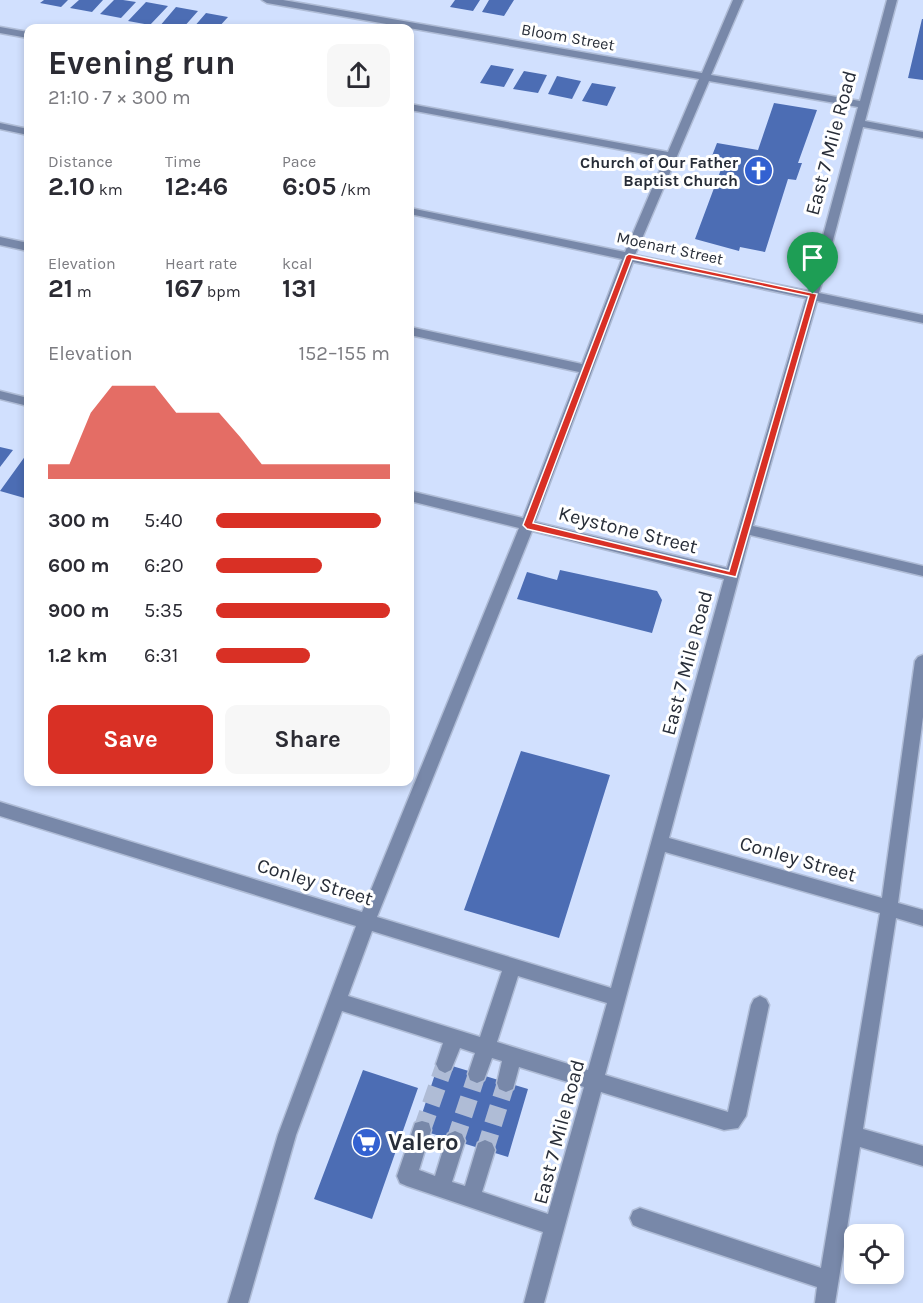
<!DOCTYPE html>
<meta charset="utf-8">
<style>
:root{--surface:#fff;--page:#f7f7f7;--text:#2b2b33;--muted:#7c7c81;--accent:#d93025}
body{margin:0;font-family:Karla,sans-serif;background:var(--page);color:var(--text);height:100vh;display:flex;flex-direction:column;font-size:22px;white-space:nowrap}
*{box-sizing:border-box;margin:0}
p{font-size:20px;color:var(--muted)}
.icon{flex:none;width:33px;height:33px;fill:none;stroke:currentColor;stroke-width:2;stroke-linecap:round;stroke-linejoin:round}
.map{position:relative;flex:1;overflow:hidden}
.panel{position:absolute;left:24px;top:24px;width:390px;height:762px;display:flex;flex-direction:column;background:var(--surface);border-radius:12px;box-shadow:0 3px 9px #0003}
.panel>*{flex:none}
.tools{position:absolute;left:844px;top:1224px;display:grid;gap:12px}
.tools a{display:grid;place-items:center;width:60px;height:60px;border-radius:12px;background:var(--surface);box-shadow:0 3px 9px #0003;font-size:30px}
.pin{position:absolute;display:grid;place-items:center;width:51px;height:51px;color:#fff;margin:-62px -26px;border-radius:50% 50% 50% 0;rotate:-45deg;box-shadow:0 0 6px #0007}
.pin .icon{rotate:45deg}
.round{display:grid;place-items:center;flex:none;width:63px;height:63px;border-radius:12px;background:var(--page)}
.overview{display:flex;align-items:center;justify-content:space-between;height:102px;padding:0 24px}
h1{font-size:33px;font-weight:700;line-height:45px}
.metrics{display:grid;grid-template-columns:repeat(3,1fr);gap:9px;height:102px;padding:6px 24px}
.metrics div{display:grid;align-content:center}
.metrics b{font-size:26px;font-weight:700}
.metrics small{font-size:16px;font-weight:400}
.metrics p{font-size:16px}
.chart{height:168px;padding:12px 24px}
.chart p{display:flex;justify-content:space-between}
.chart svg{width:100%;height:108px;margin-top:6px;fill:var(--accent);opacity:.7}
.action{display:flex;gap:12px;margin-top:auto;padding:12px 24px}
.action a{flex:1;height:69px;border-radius:12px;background:var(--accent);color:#fff;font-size:24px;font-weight:700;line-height:69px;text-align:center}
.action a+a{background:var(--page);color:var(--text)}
ul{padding:0 24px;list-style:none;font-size:20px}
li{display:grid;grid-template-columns:96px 72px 1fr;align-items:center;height:45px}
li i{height:15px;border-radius:8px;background:var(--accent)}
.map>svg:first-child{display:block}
</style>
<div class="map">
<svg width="923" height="1303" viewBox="0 0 923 1303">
<rect width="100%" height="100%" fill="#d1e0fe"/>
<path fill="#4c6db4" d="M44,0h24l-7,7 -21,-4z
M79,0h24l-11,12 -22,-4z
M114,0h9l13,2 -15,16 -21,-4z
M455,0h25l-7,11 -23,-4z
M489,0h25l-10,16 -22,-4z
M146,2l22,4 -18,19 -22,-4z
M176,7l22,4 -15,17 -24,-1z
M206,13l22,4 -10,11h-25z
M922,19h1v61l-15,-2z
M267,24l11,2 3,-2 11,2 -3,2h-25z
M491,65l23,4 -10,18 -24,-4z
M524,71l23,4 -9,18 -25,-4z
M557,76l24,5 -9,18 -24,-5z
M592,83l24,4 -9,19 -25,-5z
M774,103l43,7 -19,53h4l-6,17 -8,-1 -23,73 -25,-5 -1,4 -44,-12 28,-75 -13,-3 7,-18 41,7z
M0,447l13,3 -13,17z
M26,455h2v44l-28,-8z
M560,570l97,21 5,9 -10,33 -135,-34 10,-27 30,8z
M521,751l89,24 -51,163 -95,-28z
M439,1062l89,27 -20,68 -91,-28z
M363,1070l55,18 -46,131 -58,-20z"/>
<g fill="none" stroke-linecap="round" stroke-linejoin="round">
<path stroke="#afbcd6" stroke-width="18" stroke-dasharray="18 9" stroke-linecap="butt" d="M422,1130l23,-66
M455,1141l22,-67
M485,1150l21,-67"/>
<defs>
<path id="minor" d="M262,0h21l419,73 31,-73h10l-32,75 149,26 27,-101h10l-32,121 58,11v6l-60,-11 -44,166 104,22v8l-106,-22 -64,225 170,40v10l-173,-41 -81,303 213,60 33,-237 3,-4 5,-2v62l-25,186 25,7v16l-27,-8 -33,211 60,17v20l-63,-19 -25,156h-20l2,-16 -177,-59 -7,-3 -3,-7 3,-7 7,-3 181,60 59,-355 -215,-61 -60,223 123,37 23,-107 3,-6 6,-3 6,3 3,6 -23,111 -8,12 -14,2 -123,-38 -57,211h-20l19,-71 -136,-46 -7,-3 -3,-7 18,-53 7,-2 7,2 2,7 -12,40 16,6 13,-42 7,-3 7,3 3,7 -13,41 13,4 13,-43 7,-3 7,3 3,7 -13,42 66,22 36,-127 -65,-20 -6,22 -7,3 -7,-3 -2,-6 5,-22 -10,-3 -8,22 -7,3 -7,-3 -2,-6 7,-21 -15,-5 -9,22 -6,3 -6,-3 -3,-6 7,-21 -101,-32 -46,124 -48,168h-20l50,-168 78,-209 -356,-110v-14l362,110 157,-384 -109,-27v-10l113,27 56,-146 -169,-37v-8l172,37 40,-105 -212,-45v-6l215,44 40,-94 -255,-48v-6l258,48 31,-73 -432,-76zM709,81l149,26 -50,184 -173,-36zM633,262l173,36 -79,270 -192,-46zM532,531l192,48 -113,409 -234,-71zM372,931l130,40 -22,66 -132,-41zM518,976l89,27 -19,67 -91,-28z
M0,27l28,5v6l-28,-5z
M0,123l28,6v6l-28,-6z
M0,237l28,6v8l-28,-6z
M0,391l28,7v8l-28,-7z"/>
</defs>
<use href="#minor" stroke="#afbcd6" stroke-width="3"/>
<use href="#minor" fill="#7888a9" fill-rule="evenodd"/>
</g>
<path fill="#d93025" stroke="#fff" stroke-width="1.5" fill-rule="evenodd" d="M629,254l188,40 -81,283 -209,-48 -4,-4 103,-269zM632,259l177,37 -80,275 -196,-48z"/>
<defs>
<symbol id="church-disc" viewBox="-11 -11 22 22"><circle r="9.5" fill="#3361d1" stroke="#fff"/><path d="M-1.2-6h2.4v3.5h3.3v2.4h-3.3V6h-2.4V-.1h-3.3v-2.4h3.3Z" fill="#fff"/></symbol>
<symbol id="supermarket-disc" viewBox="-11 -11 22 22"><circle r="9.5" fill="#3361d1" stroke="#fff"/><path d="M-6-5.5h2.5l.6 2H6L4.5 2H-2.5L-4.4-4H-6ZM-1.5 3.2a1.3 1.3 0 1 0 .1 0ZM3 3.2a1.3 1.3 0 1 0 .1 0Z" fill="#fff"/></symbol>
</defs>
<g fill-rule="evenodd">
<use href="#church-disc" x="742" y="154" width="33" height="33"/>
<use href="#supermarket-disc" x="350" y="1126" width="33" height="33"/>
</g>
<g text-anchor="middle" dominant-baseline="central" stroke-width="6" stroke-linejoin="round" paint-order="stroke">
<g font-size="16" fill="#272d38" stroke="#fff">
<text transform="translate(568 37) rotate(10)">Bloom Street</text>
<text transform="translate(670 248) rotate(12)">Moenart Street</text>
</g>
<g font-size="16" font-weight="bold" fill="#272d38" stroke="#fff" text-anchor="end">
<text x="738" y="162">Church of Our Father<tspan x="738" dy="18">Baptist Church</tspan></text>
</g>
<g font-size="20" fill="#272d38" stroke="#fff">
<text transform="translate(831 143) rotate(-75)">East 7 Mile Road</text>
<text transform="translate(628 530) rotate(14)">Keystone Street</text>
<text transform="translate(687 663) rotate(-75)">East 7 Mile Road</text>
<text transform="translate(798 859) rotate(16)">Conley Street</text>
<text transform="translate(315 882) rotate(17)">Conley Street</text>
<text transform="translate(559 1132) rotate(-75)">East 7 Mile Road</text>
</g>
<g font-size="24" font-weight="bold" fill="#272d38" stroke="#fff" text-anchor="start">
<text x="388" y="1142">Valero</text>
</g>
</g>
</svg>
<div class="tools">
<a><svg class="icon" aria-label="locate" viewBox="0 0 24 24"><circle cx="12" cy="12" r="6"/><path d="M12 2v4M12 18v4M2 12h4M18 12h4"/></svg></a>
</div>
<div class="pin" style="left:813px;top:294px;background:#1e9e55"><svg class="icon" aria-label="arrive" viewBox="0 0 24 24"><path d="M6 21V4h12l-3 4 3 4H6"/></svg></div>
<section class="panel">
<div class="overview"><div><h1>Evening run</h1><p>21:10 · 7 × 300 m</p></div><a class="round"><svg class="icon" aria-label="share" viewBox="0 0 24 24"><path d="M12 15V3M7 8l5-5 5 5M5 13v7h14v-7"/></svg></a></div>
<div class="metrics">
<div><p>Distance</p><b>2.10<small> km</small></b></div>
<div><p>Time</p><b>12:46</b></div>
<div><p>Pace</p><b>6:05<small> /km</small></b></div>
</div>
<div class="metrics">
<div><p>Elevation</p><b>21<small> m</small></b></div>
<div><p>Heart rate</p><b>167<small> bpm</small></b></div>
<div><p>kcal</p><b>131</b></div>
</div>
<div class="chart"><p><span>Elevation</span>152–155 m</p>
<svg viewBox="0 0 160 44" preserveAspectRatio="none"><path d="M0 44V38L10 38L20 17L30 6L40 6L50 6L60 17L70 17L80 17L90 27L100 38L110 38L120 38L130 38L140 38L150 38L160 38V44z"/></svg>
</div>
<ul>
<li><b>300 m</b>5:40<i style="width:95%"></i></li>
<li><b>600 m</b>6:20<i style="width:61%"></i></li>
<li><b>900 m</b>5:35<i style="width:100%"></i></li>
<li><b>1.2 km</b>6:31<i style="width:54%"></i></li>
</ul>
<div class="action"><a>Save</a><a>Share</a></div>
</section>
</div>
